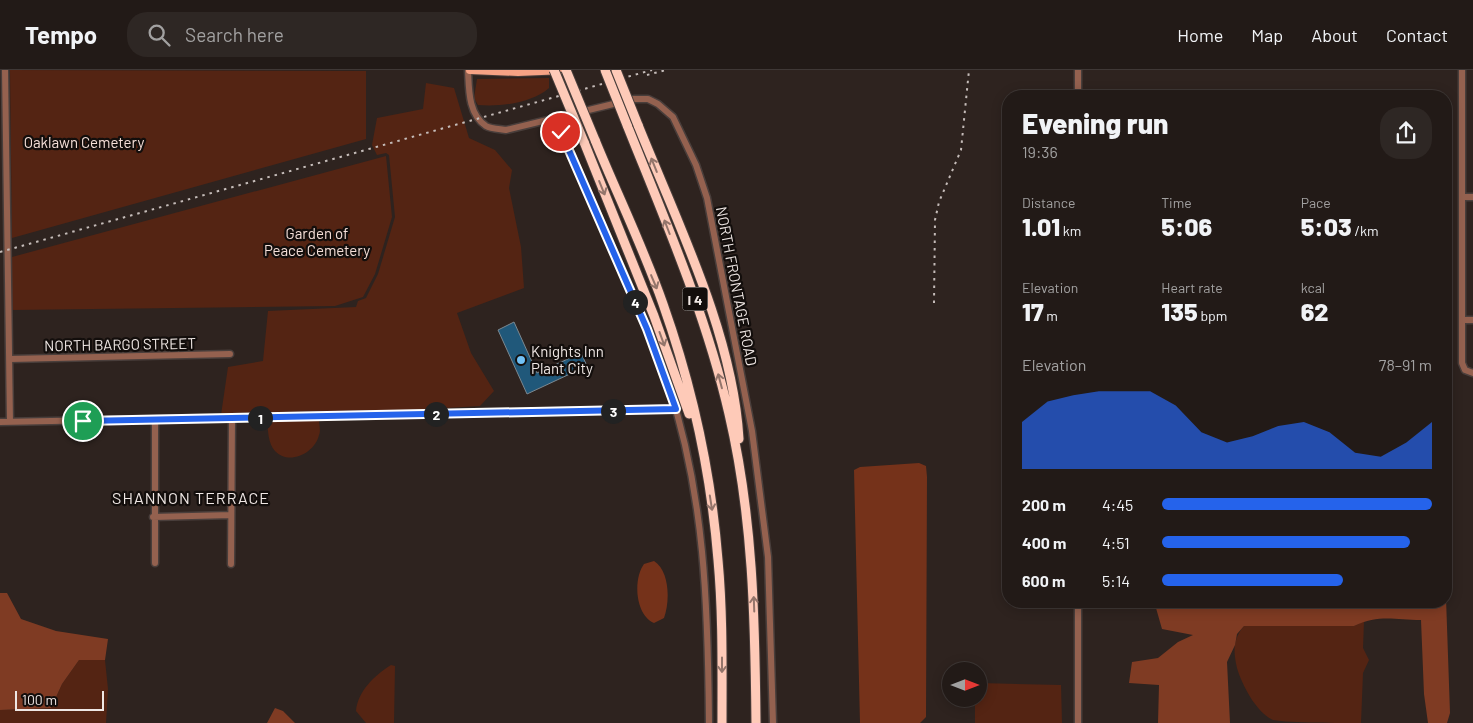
<!DOCTYPE html>
<meta charset="utf-8">
<style>
:root{--surface:#221a17;--page:#2e2724;--text:#f1f3f6;--muted:#a2a1a1;--line:#3f3836;--accent:#2563eb}
body{margin:0;font-family:Barlow,sans-serif;background:var(--page);color:var(--text);height:100vh;display:flex;flex-direction:column;font-size:19px;white-space:nowrap}
*{box-sizing:border-box;margin:0}
p{font-size:16px;color:var(--muted)}
.icon{flex:none;width:28px;height:28px;fill:none;stroke:currentColor;stroke-width:2;stroke-linecap:round;stroke-linejoin:round}
.map{position:relative;flex:1;overflow:hidden}
.panel{position:absolute;left:1002px;top:20px;width:450px;height:518px;display:flex;flex-direction:column;background:var(--surface);border-radius:20px;box-shadow:0 2px 12px #0003,0 0 0 1px var(--line)}
.panel>*{flex:none}
.needle{width:32px;rotate:90deg}
.buttons{position:absolute;left:942px;top:592px;display:grid;gap:10px}
.buttons a{display:grid;place-items:center;width:45px;height:45px;border-radius:50%;background:var(--surface);box-shadow:0 2px 12px #0003,0 0 0 1px var(--line);font-size:25px}
.scale{position:absolute;left:15px;bottom:12px;width:89px;box-sizing:border-box;padding-left:5px;border:2px solid #efe7e4;border-top:0;font-size:14px;line-height:18px;white-space:nowrap;color:#efe7e4;-webkit-text-stroke:4px #130e0c;paint-order:stroke}
.pin{position:absolute;display:grid;place-items:center;width:42px;height:42px;color:#fff;margin:-21px;border:2px solid #fff;border-radius:50%;box-shadow:0 1px 5px #0007}
.km{position:absolute;width:25px;height:25px;margin:-12px;border-radius:50%;background:#222;color:#fff;font-size:14px;line-height:25px;text-align:center}
.round{display:grid;place-items:center;flex:none;width:52px;height:52px;border-radius:20px;background:var(--page)}
.head{display:flex;align-items:center;justify-content:space-between;height:85px;padding:0 20px}
h1{font-size:28px;font-weight:800;line-height:38px}
.stats{display:grid;grid-template-columns:repeat(3,1fr);gap:8px;height:85px;padding:5px 20px}
.stats div{display:grid;align-content:center}
.stats b{font-size:25px;font-weight:800}
.stats small{font-size:14px;font-weight:400}
.stats p{font-size:14px}
.chart{height:140px;padding:10px 20px}
.chart p{display:flex;justify-content:space-between}
.chart svg{width:100%;height:90px;margin-top:5px;fill:var(--accent);opacity:.7}
ul{padding:0 20px;list-style:none;font-size:16px}
li{display:grid;grid-template-columns:80px 60px 1fr;align-items:center;height:38px}
li i{height:12px;border-radius:6px;background:var(--accent)}
header{display:flex;align-items:center;gap:30px;box-sizing:border-box;height:70px;padding:0 25px;background:var(--surface);border-bottom:1px solid var(--line)}
header strong{font-size:24px}
nav{display:flex;gap:28px;margin-inline-start:auto;font-size:18px}
.search{width:350px;height:45px;background:var(--page);display:flex;align-items:center;gap:12px;box-sizing:border-box;padding:0 18px;border-radius:20px;color:var(--muted);font-size:19px}
.map>svg:first-child{display:block}
</style>
<header>
<strong>Tempo</strong>
<div class="search"><svg class="icon" aria-label="search" viewBox="0 0 24 24"><circle cx="10" cy="10" r="6"/><path d="M15 15l6 6"/></svg>Search here</div>
<nav><a>Home</a><a>Map</a><a>About</a><a>Contact</a></nav>
</header>
<div class="map">
<svg width="1473" height="653" viewBox="0 0 1473 653">
<rect width="100%" height="100%" fill="#2e231f"/>
<path fill="#542413" d="M10,0l356,1v68l-354,99z
M549,8v10c-17,15 -49,19 -71,17l-4,-7 3,-19z
M426,13l28,5 15,50 26,12 17,20 -3,18 12,59 3,41 -67,25 14,40 23,38 -14,15 -120,7 -139,2 7,-48 35,-6 5,-50 88,-4 2,-6 8,-3 12,-24 17,-57 -6,-62 -3,-2 -9,2 -5,-10 5,-27 46,-9z
M386,86l6,61 -17,57 -12,23 -28,9 -323,4v-53z
M267,350h52c0,4 2,11 0,15 -4,18 -30,31 -44,16 -7,-7 -7,-21 -8,-31z
M1364,551l-1,27 6,12 -6,13 -2,50c-20,0 -71,0 -88,-3 -17,-8 -31,-35 -36,-52 -4,-17 -4,-29 7,-42h110z
M79,590h26l3,29 -2,34h-106v-13l51,-2 11,-24z
M391,595l4,1 -1,57h-28l-10,-12c2,-20 18,-35 35,-46z
M979,613l82,2 1,38h-87v-24h4z"/>
<path fill="#7f3b23" d="M0,523h7l14,26 35,12 52,8 -3,21h-26l-17,24 -11,24 -51,2z
M1446,528l4,115 -3,10h-19l-4,-29 -3,-74c-26,0 -42,-6 -67,6h-110l-7,8 -2,11 -8,17 3,61h-72l1,-38 -30,-2 3,-21 26,-4 20,-16 15,-7 -31,-6 -8,-28h292z
M275,638l8,3 12,12h-28z"/>
<path fill="#75321a" d="M919,393l7,3 1,11 -1,240 -6,6h-60l-6,-253 6,-3z
M654,491c16,10 16,41 10,57l-10,5c-19,-8 -21,-44 -10,-59z"/>
<path fill="#20587a" stroke="#7c8890" d="M514,252l23,51 44,-20 6,13 -60,28 -29,-64z"/>
<g fill="none" stroke-linecap="round" stroke-linejoin="round">
<defs>
<path id="minor" d="M5,0l5,352
M468,0c1,19 0,44 18,56 5,3 15,3 20,4l128,-31h14l10,5 15,13 23,48 11,33 45,233 16,126 5,166
M1462,0v293l3,7 8,3
M1078,26v-26
M557,49c34,89 80,174 111,265 37,111 40,223 41,339
M1462,127h11
M1462,250h11
M10,289l220,-5
M0,352l676,-13
M153,447l78,-2
M155,493v-144
M231,494l1,-146
M1078,531v122"/>
<path id="major" d="M470,0l48,2 47,-2"/>
<path id="highway" d="M627,55c38,95 79,189 102,289 24,102 26,205 27,309
M638,55c39,97 95,209 101,314
M595,70c22,54 49,109 68,164 29,82 48,169 55,256 5,54 4,109 4,163
M584,72l70,174 35,98"/>
</defs>
<use href="#minor" stroke="#493e3b" stroke-width="9"/>
<use href="#major" stroke="#493e3b" stroke-width="10"/>
<use href="#highway" stroke="#493e3b" stroke-width="11"/>
<use href="#minor" stroke="#94614f" stroke-width="6"/>
<use href="#major" stroke="#f6a284" stroke-width="8"/>
<use href="#highway" stroke="#fecab8" stroke-width="9"/>
<path stroke="#c5bcb9" stroke-width="2" stroke-dasharray="2.5 5" stroke-linecap="butt" d="M647,5l19,-5
M0,182l652,-182
M934,233l1,-83 4,-18 22,-52 8,-80"/>
<defs>
<path id="highway-bridge" d="M554,0l30,72
M566,0l29,70
M605,0l22,55
M616,0l22,55"/>
</defs>
<use href="#highway-bridge" stroke="#493e3b" stroke-width="11" stroke-linecap="butt"/>
<use href="#highway-bridge" stroke="#fecab8" stroke-width="9"/>
</g>
<defs><path id="oneway-shaft" d="M-6 0H5M1.5-3L5.5 0L1.5 3" fill="none" stroke-width="1.6" stroke-linecap="round" stroke-linejoin="round" transform="scale(1.25)"/></defs>
<g stroke="#94756b">
<use href="#oneway-shaft" transform="translate(654 95) rotate(-112)"/>
<use href="#oneway-shaft" transform="translate(602 118) rotate(68)"/>
<use href="#oneway-shaft" transform="translate(667 157) rotate(-111)"/>
<use href="#oneway-shaft" transform="translate(654 212) rotate(67)"/>
<use href="#oneway-shaft" transform="translate(662 269) rotate(70)"/>
<use href="#oneway-shaft" transform="translate(720 311) rotate(-105)"/>
<use href="#oneway-shaft" transform="translate(711 433) rotate(81)"/>
<use href="#oneway-shaft" transform="translate(754 534) rotate(-92)"/>
<use href="#oneway-shaft" transform="translate(722 595) rotate(90)"/>
</g>
<g fill="none" stroke-linecap="round" stroke-linejoin="round">
<defs>
<path id="route" d="M83,351l593,-12 -29,-80 -86,-197"/>
</defs>
<use href="#route" stroke="#fff" stroke-width="10"/>
<use href="#route" stroke="#2563eb" stroke-width="6"/>
</g>
<circle fill="#72c1f5" stroke="#130e0c" stroke-width="2" cx="521" cy="290" r="5"/>
<g text-anchor="middle" dominant-baseline="central" stroke-width="4.5" stroke-linejoin="round" paint-order="stroke">
<rect fill="#130e0c" stroke="#ada6a3" stroke-width="1" x="682.5" y="217.5" width="25" height="23" rx="4"/>
<g font-size="14" font-weight="bold" fill="#efe7e4">
<text x="695" y="229">I 4</text>
</g>
<g font-size="15" fill="#f5dfd8" stroke="#130e0c">
<text x="84" y="72">Oaklawn Cemetery</text>
<text x="317" y="163">Garden of<tspan x="317" dy="17">Peace Cemetery</tspan></text>
</g>
<g font-size="15" fill="#efe7e4" stroke="#130e0c">
<text transform="translate(737 216) rotate(79)">NORTH FRONTAGE ROAD</text>
<text transform="translate(120 274) rotate(-1)">NORTH BARGO STREET</text>
</g>
<g font-size="15" fill="#efe7e4" stroke="#130e0c" text-anchor="start">
<text x="531" y="281">Knights Inn<tspan x="531" dy="17">Plant City</tspan></text>
</g>
<g font-size="16" letter-spacing="1" fill="#efe7e4" stroke="#130e0c">
<text x="191" y="427">SHANNON TERRACE</text>
</g>
</g>
</svg>
<div class="buttons">
<a><svg class="needle" viewBox="-14 -14 28 28"><path d="M0-13l5 13h-10z" fill="#e53935"/><path d="M0 13l5-13h-10z" fill="#a2a1a1"/></svg></a>
</div>
<div class="scale">100 m</div>
<div class="pin" style="left:83px;top:351px;background:#1e9e55"><svg class="icon" aria-label="arrive" viewBox="0 0 24 24"><path d="M6 21V4h12l-3 4 3 4H6"/></svg></div>
<div class="pin" style="left:561px;top:62px;background:#d93025"><svg class="icon" aria-label="check" viewBox="0 0 24 24"><path d="M5 12l5 5 9-10"/></svg></div>
<b class="km" style="left:260px;top:348px">1</b>
<b class="km" style="left:436px;top:344px">2</b>
<b class="km" style="left:613px;top:341px">3</b>
<b class="km" style="left:635px;top:232px">4</b>
<section class="panel">
<div class="head"><div><h1>Evening run</h1><p>19:36</p></div><a class="round"><svg class="icon" aria-label="share" viewBox="0 0 24 24"><path d="M12 15V3M7 8l5-5 5 5M5 13v7h14v-7"/></svg></a></div>
<div class="stats">
<div><p>Distance</p><b>1.01<small> km</small></b></div>
<div><p>Time</p><b>5:06</b></div>
<div><p>Pace</p><b>5:03<small> /km</small></b></div>
</div>
<div class="stats">
<div><p>Elevation</p><b>17<small> m</small></b></div>
<div><p>Heart rate</p><b>135<small> bpm</small></b></div>
<div><p>kcal</p><b>62</b></div>
</div>
<div class="chart"><p><span>Elevation</span>78–91 m</p>
<svg viewBox="0 0 160 44" preserveAspectRatio="none"><path d="M0 44V21L10 11L20 8L30 6L40 6L50 6L60 13L70 26L80 31L90 28L100 23L110 21L120 26L130 36L140 38L150 31L160 21V44z"/></svg>
</div>
<ul>
<li><b>200 m</b>4:45<i style="width:100%"></i></li>
<li><b>400 m</b>4:51<i style="width:92%"></i></li>
<li><b>600 m</b>5:14<i style="width:67%"></i></li>
</ul>
</section>
</div>
